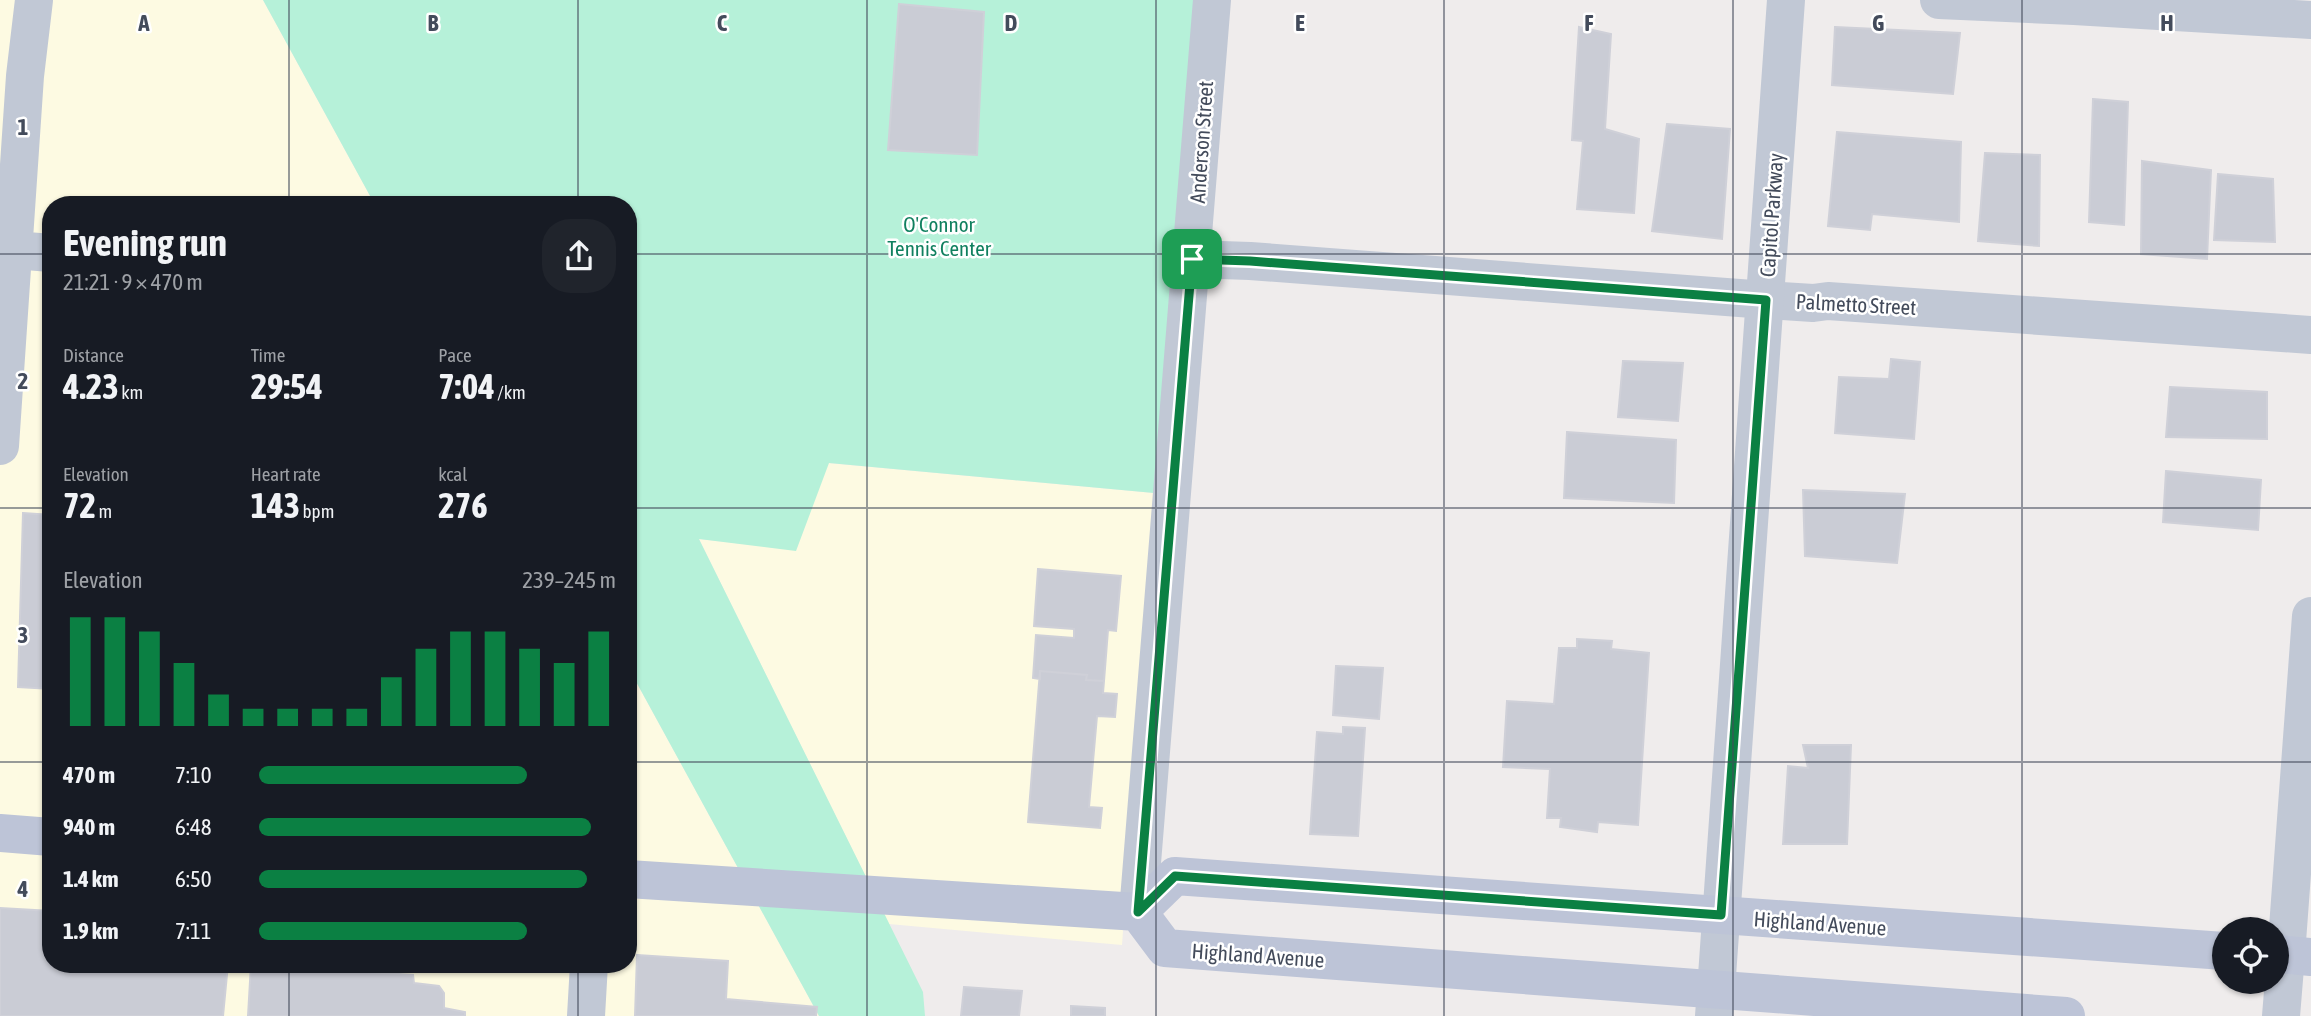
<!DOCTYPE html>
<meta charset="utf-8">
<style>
:root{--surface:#171b24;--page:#20242c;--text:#f1f3f6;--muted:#9ea1a6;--accent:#0b8043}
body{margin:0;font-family:"Asap Condensed",sans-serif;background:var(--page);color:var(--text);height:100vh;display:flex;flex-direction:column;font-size:26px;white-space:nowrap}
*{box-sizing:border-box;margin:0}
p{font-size:23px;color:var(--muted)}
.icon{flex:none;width:38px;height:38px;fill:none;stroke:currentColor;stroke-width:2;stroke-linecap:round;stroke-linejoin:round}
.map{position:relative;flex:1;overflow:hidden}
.drawer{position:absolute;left:42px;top:196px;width:595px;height:777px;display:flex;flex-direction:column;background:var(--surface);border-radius:28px;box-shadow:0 2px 5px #0004}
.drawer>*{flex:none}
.controls{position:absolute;left:2212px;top:917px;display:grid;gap:14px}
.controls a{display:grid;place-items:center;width:77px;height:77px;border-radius:50%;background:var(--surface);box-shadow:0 2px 5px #0004;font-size:35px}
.pin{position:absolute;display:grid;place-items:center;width:60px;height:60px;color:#fff;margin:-30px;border-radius:14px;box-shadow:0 4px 10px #0006}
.round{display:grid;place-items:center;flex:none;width:74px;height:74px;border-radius:28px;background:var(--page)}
.head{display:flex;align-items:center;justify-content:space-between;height:119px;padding:0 21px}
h1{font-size:38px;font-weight:700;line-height:52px}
.figures{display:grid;grid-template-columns:repeat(3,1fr);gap:10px;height:119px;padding:7px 21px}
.figures div{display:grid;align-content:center}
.figures b{font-size:35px;font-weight:700}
.figures small{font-size:19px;font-weight:400}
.figures p{font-size:19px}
.chart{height:196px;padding:14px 21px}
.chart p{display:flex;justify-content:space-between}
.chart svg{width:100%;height:126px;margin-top:7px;stroke:var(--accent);stroke-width:6}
ul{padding:0 21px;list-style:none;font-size:23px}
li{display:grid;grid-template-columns:112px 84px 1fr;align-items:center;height:52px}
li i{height:18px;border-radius:9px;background:var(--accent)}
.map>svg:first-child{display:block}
</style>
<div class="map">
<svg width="2311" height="1016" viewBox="0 0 2311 1016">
<rect width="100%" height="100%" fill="#efecec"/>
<path fill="#fdfae2" d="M0,0h263l112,205h-324v759h577v-297l191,349h-819z
M828,463l326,30 -32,452 -233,-21 -190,-385 97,11z"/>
<path fill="#b6f1d9" d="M263,0h934l-43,493 -325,-30 -33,88 -97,-12 224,453 2,24h-106l-191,-349v-462h-253z"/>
<path fill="#caccd5" stroke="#cfd0d8" stroke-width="2" d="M899,4l85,8 -7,143 -89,-5z
M1579,27l32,7 -6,95 34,10 -5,74 -57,-4 6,-68 -11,-1z
M1835,27l125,6 -7,61 -121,-9z
M2093,99l35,3 -4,123 -35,-3z
M1667,124l63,5 -8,110 -70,-8z
M1837,132l124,10 -2,80 -87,-8 -2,16 -42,-4z
M1985,153l55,2 -1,91 -61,-5z
M2142,161l69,9 -4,89 -66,-5z
M2218,174l55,5 2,63 -61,-2z
M1891,359l29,3 -6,77 -79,-6 4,-56 50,2z
M1623,361l60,2 -5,58 -60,-4z
M2170,387l97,5v47l-101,-2z
M1567,432l109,8 -2,63 -110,-5z
M2166,471l95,9 -3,50 -95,-8z
M1803,490l102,4 -8,69 -92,-7z
M23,513l28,2v174l-33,-2z
M1038,569l83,7 -5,55 -8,-1 -4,51 -18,-1 1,-5 -47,-4v8l-7,-1 3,-43 38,3v-9l-40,-3z
M1577,639l35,2 -1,8 38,4 -11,172 -40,-3 -1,10 -37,-5 1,-9h-14l3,-49 -47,-2 4,-66 47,3 5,-56h18z
M1336,666l47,2 -4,51 -46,-4z
M1040,671l47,4 -1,5 18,1 -1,12 14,1 -2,23 -18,-1 -8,91 13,1 -2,20 -72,-6z
M1343,727l22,1 -7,108 -48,-2 7,-102 26,2z
M1803,745h48l-4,99h-64l5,-78 20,2z
M0,908l51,3v53h177l-5,52h-223z
M637,955l91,6 -2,38 91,8 -1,9h-181z
M251,964h117v8l45,3 1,8 25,3 5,7v15l21,4v4h-217z
M964,987l58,4 -3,25h-58z
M1071,1006l34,2v8h-34z"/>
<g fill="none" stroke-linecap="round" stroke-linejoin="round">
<path stroke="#c1c8d5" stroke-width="38" d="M1939,0l135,6 237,14
M14,250l37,3
M1192,259l58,2 516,39 47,3 15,-2 483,34
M0,446l25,-370 9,-76
M1138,912l74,-912
M2286,955l25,-339
M1714,1016l2,-26"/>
<path stroke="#c1c8d5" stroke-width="38" d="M1716,990l70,-990
M586,1016l3,-52
M2281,1016l5,-61"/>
<path stroke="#bdc4d7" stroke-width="38" d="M0,833l51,4
M628,879l510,33 37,-36 1049,75
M1138,912l27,36 901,68
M2277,954l34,3"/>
</g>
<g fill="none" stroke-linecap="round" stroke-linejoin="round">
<defs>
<path id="route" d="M1192,259l58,2 516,39 -45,615 -546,-39 -37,36z"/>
</defs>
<use href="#route" stroke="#fff" stroke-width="14"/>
<use href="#route" stroke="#0b8043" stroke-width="9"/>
</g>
<path fill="none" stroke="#434b5b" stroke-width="2" stroke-opacity="0.55" d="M289,0v205M578,0v205M867,0v1016M1156,0v1016M1444,0v1016M1733,0v1016M2022,0v1016M0,254h51M628,254h1683M0,508h51M628,508h1683M0,762h51M628,762h1683M289,964v52M578,964v52"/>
<g text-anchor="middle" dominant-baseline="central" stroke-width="5" stroke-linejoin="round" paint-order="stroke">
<g font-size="21" fill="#434b5b" stroke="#fff">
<text transform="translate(1201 142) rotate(-86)">Anderson Street</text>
<text transform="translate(1771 215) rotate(-86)">Capitol Parkway</text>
<text transform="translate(1856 304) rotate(3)">Palmetto Street</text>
<text transform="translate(1820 923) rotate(4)">Highland Avenue</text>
<text transform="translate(1258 955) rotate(4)">Highland Avenue</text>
</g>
<g font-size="21" fill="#10805f" stroke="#fff">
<text x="939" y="224">O'Connor<tspan x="939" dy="24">Tennis Center</tspan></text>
</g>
</g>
<g font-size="23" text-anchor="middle" font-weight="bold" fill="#434b5b" stroke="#fff" stroke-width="5" stroke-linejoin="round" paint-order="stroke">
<text x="144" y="31">A</text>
<text x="433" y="31">B</text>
<text x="722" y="31">C</text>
<text x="1011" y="31">D</text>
<text x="1300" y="31">E</text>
<text x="1589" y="31">F</text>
<text x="1878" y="31">G</text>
<text x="2167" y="31">H</text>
<text x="23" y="135">1</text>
<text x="23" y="389">2</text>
<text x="23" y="643">3</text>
<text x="23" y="897">4</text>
</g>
</svg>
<div class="controls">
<a><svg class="icon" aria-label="locate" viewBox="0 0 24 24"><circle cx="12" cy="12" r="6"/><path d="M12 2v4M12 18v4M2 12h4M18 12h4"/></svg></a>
</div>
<div class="pin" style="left:1192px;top:259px;background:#1e9e55"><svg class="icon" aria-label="arrive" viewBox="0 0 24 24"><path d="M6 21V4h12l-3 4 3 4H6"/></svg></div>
<section class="drawer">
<div class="head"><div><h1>Evening run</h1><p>21:21 · 9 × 470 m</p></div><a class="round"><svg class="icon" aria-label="share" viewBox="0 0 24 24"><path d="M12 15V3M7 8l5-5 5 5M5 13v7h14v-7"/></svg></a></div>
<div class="figures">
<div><p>Distance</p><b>4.23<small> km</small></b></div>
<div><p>Time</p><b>29:54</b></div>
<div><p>Pace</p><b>7:04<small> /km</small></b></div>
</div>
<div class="figures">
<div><p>Elevation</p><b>72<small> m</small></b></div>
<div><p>Heart rate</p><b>143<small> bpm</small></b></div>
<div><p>kcal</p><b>276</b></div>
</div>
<div class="chart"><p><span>Elevation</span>239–245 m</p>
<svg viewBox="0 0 160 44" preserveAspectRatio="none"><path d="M5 44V6M15 44V6M25 44V11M35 44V22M45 44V33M55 44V38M65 44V38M75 44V38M85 44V38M95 44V27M105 44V17M115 44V11M125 44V11M135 44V17M145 44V22M155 44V11"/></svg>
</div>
<ul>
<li><b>470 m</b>7:10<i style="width:75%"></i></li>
<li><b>940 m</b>6:48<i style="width:93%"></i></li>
<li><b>1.4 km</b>6:50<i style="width:92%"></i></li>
<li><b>1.9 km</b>7:11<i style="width:75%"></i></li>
</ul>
</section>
</div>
